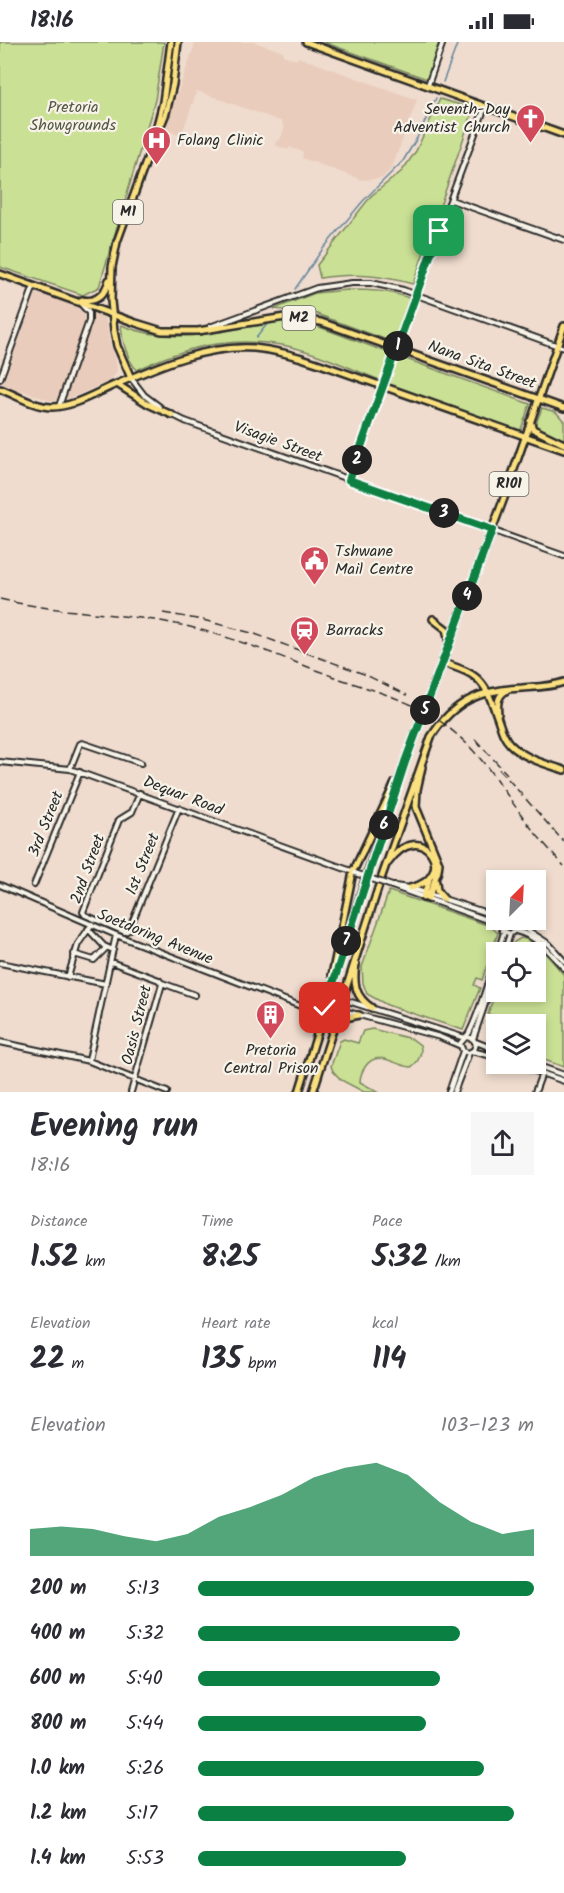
<!DOCTYPE html>
<meta charset="utf-8">
<style>
:root{--surface:#fff;--page:#f7f7f7;--text:#2b2b33;--muted:#7c7c81;--accent:#0b8043}
body{margin:0;font-family:Kalam,sans-serif;background:var(--page);color:var(--text);height:100vh;display:flex;flex-direction:column;font-size:22px;white-space:nowrap}
*{box-sizing:border-box;margin:0}
p{font-size:20px;color:var(--muted)}
.icon{flex:none;width:33px;height:33px;fill:none;stroke:currentColor;stroke-width:2;stroke-linecap:round;stroke-linejoin:round}
.map{position:relative;height:1050px;overflow:hidden}
.details{display:flex;flex-direction:column;background:var(--surface);flex:1}
.details>*{flex:none}
.needle{width:39px;rotate:24deg}
.buttons{position:absolute;left:486px;top:828px;display:grid;gap:12px}
.buttons a{display:grid;place-items:center;width:60px;height:60px;border-radius:0px;background:var(--surface);box-shadow:0 3px 9px #0003;font-size:30px}
.pin{position:absolute;display:grid;place-items:center;width:51px;height:51px;color:#fff;margin:-26px;border-radius:12px;box-shadow:0 3px 9px #0006}
.km{position:absolute;width:30px;height:30px;margin:-15px;border-radius:50%;background:#222;color:#fff;font-size:16px;line-height:30px;text-align:center}
.round{display:grid;place-items:center;flex:none;width:63px;height:63px;border-radius:0px;background:var(--page)}
.head{display:flex;align-items:center;justify-content:space-between;height:102px;padding:0 30px}
h1{font-size:33px;font-weight:700;line-height:45px}
.stats{display:grid;grid-template-columns:repeat(3,1fr);gap:9px;height:102px;padding:6px 30px}
.stats div{display:grid;align-content:center}
.stats b{font-size:30px;font-weight:700}
.stats small{font-size:16px;font-weight:400}
.stats p{font-size:16px}
.chart{height:168px;padding:12px 30px}
.chart p{display:flex;justify-content:space-between}
.chart svg{width:100%;height:108px;margin-top:6px;fill:var(--accent);opacity:.7}
ul{padding:0 30px;list-style:none;font-size:20px}
li{display:grid;grid-template-columns:96px 72px 1fr;align-items:center;height:45px}
li i{height:15px;border-radius:8px;background:var(--accent)}
.status{display:flex;justify-content:space-between;align-items:center;height:42px;padding:0 30px;background:var(--surface);direction:ltr}
.status svg{height:16px;fill:currentColor}
.map>svg:first-child{display:block}
</style>
<div class="status"><b>18:16</b><svg viewBox="0 0 49 12"><path d="M0 12V9h3v3zM5 12V6h3v6zM10 12V3h3v9zM15 12V0h3v12zM26 1h20v11H26zM47 4h2v5h-2z"/></svg></div>
<div class="map">
<svg width="564" height="1050" viewBox="0 0 564 1050">
<rect width="100%" height="100%" fill="#efdcce"/>
<filter id="ink" filterUnits="userSpaceOnUse"><feTurbulence type="fractalNoise" baseFrequency=".0167" numOctaves="2"/><feDisplacementMap in="SourceGraphic" scale="12" xChannelSelector="R" yChannelSelector="G"/><feConvolveMatrix kernelMatrix="1 2 1 2 8 2 1 2 1" color-interpolation-filters="sRGB"/></filter>
<g filter="url(#ink)">
<path fill="#e9ccbb" d="M199,0h55l30,10 -1,3 13,5 2,-3 119,43 -25,68 -10,10 -20,2 -60,-22 1,-6 -14,-5 -1,3 -13,-5 2,-5h3l5,-13 -3,-2 1,-3 -86,-31 -16,45 -16,-7 30,-85z
M37,249l68,26 5,27 7,23 -1,7 -10,9 -41,17 -13,1 -49,-17z"/>
<path fill="#cae095" stroke="#7a8660" stroke-width="1.5" d="M0,0h164l-9,58 -56,187 -16,8 -83,-28z
M323,0h116l-12,37z
M440,57l31,9 -2,5 3,1 -59,170c-34,-9 -58,-11 -93,-6l-3,-13 54,-69 31,-25 14,-20z
M347,248c22,0 43,0 64,9l-16,44 -81,-30 -40,-4 41,-16z
M275,279l39,4 78,29 -10,27c-31,-12 -67,-30 -100,-36 -54,-9 -97,2 -146,25 -10,-14 -14,-28 -15,-45 54,22 100,6 154,-4z
M398,314l132,48 -10,28 -131,-48z
M542,366l14,4 8,9v21l-29,-16z
M389,849l101,35 8,7 -16,47 -5,-2 -3,7 6,3 -17,42 -76,-25 -20,-11 -4,-11 -1,-16z
M521,896c17,2 32,25 43,37v92l-28,-10v-33h-40v19l-6,-3 8,-21 -10,-5 8,-24 40,2v-40h-26l4,-10z
M372,987l40,10 8,6c3,8 -2,18 -9,22 -16,-1 -33,-19 -46,0 -4,6 -5,9 -5,15l18,10h-14l-23,-12 -8,-9 -2,-5 9,-25 4,-2 14,4 5,-12z"/>
<g fill="none" stroke-linecap="round" stroke-linejoin="round">
<path stroke="#66869e" stroke-width="1.5" d="M443,40l15,-40
M295,247l27,-39 41,-49 40,-40 14,-23 19,-40
M256,296l12,-15"/>
<defs>
<path id="minor" d="M428,43l15,-43
M451,158l113,40
M210,285l107,-39 35,-5h19l32,7 161,58
M131,336l13,17 16,12
M0,337l34,-93
M59,364l30,-85v-8l-8,-9
M171,372l14,7 379,135
M349,438l66,-186 70,-187
M0,720l70,7 284,103
M70,727l10,-25 2,-1 59,20
M140,751l-8,19 -13,8 -36,92 2,3 40,17 4,-2 50,-122
M0,843l116,50 187,72
M34,843l46,-113
M392,844l109,39
M394,844l16,2 86,28
M504,878l-3,5 1,5 8,4 8,-6 -2,-8
M518,882l31,20 15,17
M88,887l16,17 9,4
M516,889c21,5 34,21 48,37
M498,910l6,-20
M504,910l6,-18
M74,912l20,6 12,-12
M111,920l48,18 3,4 -31,108
M0,921l106,21
M68,935l10,-33 14,-20
M162,941l33,12
M329,953l136,43
M326,964l114,31 21,9
M467,995l6,2 3,5 -2,6 -5,3 -6,-2 -3,-7c3,-5 6,-6 9,-11 12,-24 19,-51 27,-77
M473,997l23,-67
M0,1000l89,19 78,31
M476,1000l20,8
M472,1009l24,6
M89,1018l27,-125
M515,1022l49,17
M533,1022l31,11
M449,1050l14,-41
M454,1050l15,-39
M535,1050l7,-19"/>
<path id="major" d="M306,0l258,93
M154,95l9,-35 8,-60
M0,232l136,49 26,8h36l87,-14 36,5 243,86
M82,258c15,3 23,-6 27,-20
M131,336l-14,-32 -3,-15 -3,-30 1,-34 5,-25 30,-83 19,-46 7,-29 5,-42
M117,342l31,20 24,11
M0,347c16,6 35,18 52,18 22,0 45,-15 65,-23 43,-19 90,-39 137,-36 22,2 43,8 63,15l247,87
M530,379l3,8 31,15
M433,577l13,10 3,14
M443,621c39,12 42,19 55,56 3,9 5,18 12,25 13,14 36,20 54,26
M498,672c-1,-9 -1,-18 8,-23
M422,725l-5,23 -1,17 23,56 -1,8 -10,28
M388,821c34,-49 73,14 22,25
M436,840l1,9 7,8
M423,856l6,-18
M356,922c-3,20 -1,33 16,44
M332,933l21,-103 42,-89
M334,983l11,-7 14,-3
M299,1050l68,-218 38,-112 99,-264 60,-172
M313,1050l68,-213 50,-142c23,-37 50,-47 91,-49 14,-1 28,-1 42,-6"/>
</defs>
<use href="#minor" stroke="#2b2b2b" stroke-width="8"/>
<use href="#major" stroke="#2b2b2b" stroke-width="10"/>
<use href="#minor" stroke="#f7f3e8" stroke-width="4"/>
<use href="#major" stroke="#fbe080" stroke-width="5"/>
<path stroke="#2b2b2b" stroke-width="1.5" stroke-dasharray="9 4.5" stroke-linecap="butt" d="M0,557c56,14 115,13 171,24 58,11 114,36 169,56 35,12 74,22 104,45 38,29 52,57 79,93 12,17 27,33 41,49
M163,571l40,7 52,14 109,40 43,21
M475,697l32,35
M499,727l65,73"/>
<defs>
<path id="minor-bridge" d="M355,831l37,13"/>
</defs>
<use href="#minor-bridge" stroke="#2b2b2b" stroke-width="8" stroke-linecap="butt"/>
<use href="#minor-bridge" stroke="#f7f3e8" stroke-width="4"/>
</g>
</g>
<g fill="none" stroke-linecap="round" stroke-linejoin="round" filter="url(#ink)">
<defs>
<path id="route" d="M325,966l80,-246 87,-232 -143,-50 90,-249"/>
</defs>
<use href="#route" stroke="#fff" stroke-width="12"/>
<use href="#route" stroke="#0b8043" stroke-width="8"/>
</g>
<defs>
<symbol id="church-pin" viewBox="-11 -11 22 30"><path d="M0 17L-7.5 6A9.5 9.5 0 1 1 7.5 6Z" fill="#d1495b" stroke="#f7f3e8"/><path d="M-1.2-6h2.4v3.5h3.3v2.4h-3.3V6h-2.4V-.1h-3.3v-2.4h3.3Z" fill="#fff"/></symbol>
<symbol id="hospital-pin" viewBox="-11 -11 22 30"><path d="M0 17L-7.5 6A9.5 9.5 0 1 1 7.5 6Z" fill="#d1495b" stroke="#f7f3e8"/><path d="M-5-5h3v3.5h4V-5h3V5h-3V1.5h-4V5h-3Z" fill="#fff"/></symbol>
<symbol id="civic-pin" viewBox="-11 -11 22 30"><path d="M0 17L-7.5 6A9.5 9.5 0 1 1 7.5 6Z" fill="#d1495b" stroke="#f7f3e8"/><path d="M-.6-6.5H3V-4.5H.6V-3L4-1V1h2V6H-6V1h2V-1L-.6-3ZM-1.2 2.5V6h2.4V2.5Z" fill="#fff"/></symbol>
<symbol id="station-pin" viewBox="-11 -11 22 30"><path d="M0 17L-7.5 6A9.5 9.5 0 1 1 7.5 6Z" fill="#d1495b" stroke="#f7f3e8"/><path d="M-3-6H3Q5-6 5-4V2Q5 4 3 4L4.5 6H3L1.5 4h-3L-3 6H-4.5L-3 4Q-5 4-5 2V-4Q-5-6-3-6ZM-3.5-4v3h7v-3ZM-3.5 1v1.5H-2V1ZM2 1v1.5H3.5V1Z" fill="#fff"/></symbol>
<symbol id="building-pin" viewBox="-11 -11 22 30"><path d="M0 17L-7.5 6A9.5 9.5 0 1 1 7.5 6Z" fill="#d1495b" stroke="#f7f3e8"/><path d="M-4-6H4V6H1V3H-1V6H-4ZM-2.5-4.3h1.7v1.8h-1.7ZM.8-4.3h1.7v1.8H.8ZM-2.5-1h1.7V.8h-1.7ZM.8-1h1.7V.8H.8Z" fill="#fff"/></symbol>
</defs>
<g fill-rule="evenodd">
<use href="#church-pin" x="514" y="60" width="33" height="45"/>
<use href="#hospital-pin" x="140" y="82" width="33" height="45"/>
<use href="#civic-pin" x="298" y="502" width="33" height="45"/>
<use href="#station-pin" x="288" y="572" width="33" height="45"/>
<use href="#building-pin" x="254" y="956" width="33" height="45"/>
</g>
<g text-anchor="middle" dominant-baseline="central" stroke-width="4.5" stroke-linejoin="round" paint-order="stroke">
<g fill="#f7f3e8" stroke="#686764" stroke-width="1.5">
<rect x="113" y="158" width="30" height="24" rx="4.5"/>
<rect x="282.5" y="264" width="33" height="24" rx="4.5"/>
<rect x="489.5" y="430" width="39" height="24" rx="4.5"/>
</g>
<g font-size="15" font-weight="bold" fill="#2b2b2b">
<text x="128" y="170">M1</text>
<text x="299" y="276">M2</text>
<text x="509" y="442">R101</text>
</g>
<g font-size="16" fill="#535846" stroke="#f7f3e8">
<text x="73" y="65">Pretoria<tspan x="73" dy="18">Showgrounds</tspan></text>
</g>
<g font-size="16" fill="#2b2b2b" stroke="#f7f3e8" text-anchor="start">
<text x="510" y="67" text-anchor="end">Seventh-Day<tspan x="510" dy="18">Adventist Church</tspan></text>
<text x="177" y="98">Folang Clinic</text>
<text x="335" y="509">Tshwane<tspan x="335" dy="18">Mail Centre</tspan></text>
<text x="326" y="588">Barracks</text>
<text x="271" y="1008" text-anchor="middle">Pretoria<tspan x="271" dy="18">Central Prison</tspan></text>
</g>
<g font-size="16" fill="#2b2b2b" stroke="#f7f3e8">
<text transform="translate(482 323) rotate(20)">Nana Sita Street</text>
<text transform="translate(278 400) rotate(20)">Visagie Street</text>
<text transform="translate(183 754) rotate(21)">Dequar Road</text>
<text transform="translate(46 782) rotate(-68)">3rd Street</text>
<text transform="translate(143 822) rotate(-68)">1st Street</text>
<text transform="translate(88 827) rotate(-70)">2nd Street</text>
<text transform="translate(155 895) rotate(22)">Soetdoring Avenue</text>
<text transform="translate(137 983) rotate(-76)">Oasis Street</text>
</g>
</g>
</svg>
<div class="buttons">
<a><svg class="needle" viewBox="-14 -14 28 28"><path d="M0-13l5 13h-10z" fill="#e53935"/><path d="M0 13l5-13h-10z" fill="#7c7c81"/></svg></a>
<a><svg class="icon" aria-label="locate" viewBox="0 0 24 24"><circle cx="12" cy="12" r="6"/><path d="M12 2v4M12 18v4M2 12h4M18 12h4"/></svg></a>
<a><svg class="icon" aria-label="layers" viewBox="0 0 24 24"><path d="M12 4l9 5-9 5-9-5zM3 14l9 5 9-5"/></svg></a>
</div>
<div class="pin" style="left:439px;top:189px;background:#1e9e55"><svg class="icon" aria-label="arrive" viewBox="0 0 24 24"><path d="M6 21V4h12l-3 4 3 4H6"/></svg></div>
<div class="pin" style="left:325px;top:966px;background:#d93025"><svg class="icon" aria-label="check" viewBox="0 0 24 24"><path d="M5 12l5 5 9-10"/></svg></div>
<b class="km" style="left:398px;top:304px">1</b>
<b class="km" style="left:357px;top:418px">2</b>
<b class="km" style="left:444px;top:471px">3</b>
<b class="km" style="left:467px;top:554px">4</b>
<b class="km" style="left:425px;top:668px">5</b>
<b class="km" style="left:384px;top:783px">6</b>
<b class="km" style="left:346px;top:899px">7</b>
</div>
<section class="details">
<div class="head"><div><h1>Evening run</h1><p>18:16</p></div><a class="round"><svg class="icon" aria-label="share" viewBox="0 0 24 24"><path d="M12 15V3M7 8l5-5 5 5M5 13v7h14v-7"/></svg></a></div>
<div class="stats">
<div><p>Distance</p><b>1.52<small> km</small></b></div>
<div><p>Time</p><b>8:25</b></div>
<div><p>Pace</p><b>5:32<small> /km</small></b></div>
</div>
<div class="stats">
<div><p>Elevation</p><b>22<small> m</small></b></div>
<div><p>Heart rate</p><b>135<small> bpm</small></b></div>
<div><p>kcal</p><b>114</b></div>
</div>
<div class="chart"><p><span>Elevation</span>103–123 m</p>
<svg viewBox="0 0 160 44" preserveAspectRatio="none"><path d="M0 44V33L10 32L20 33L30 36L40 38L50 35L60 28L70 24L80 19L90 12L100 8L110 6L120 11L130 22L140 30L150 35L160 33V44z"/></svg>
</div>
<ul>
<li><b>200 m</b>5:13<i style="width:100%"></i></li>
<li><b>400 m</b>5:32<i style="width:78%"></i></li>
<li><b>600 m</b>5:40<i style="width:72%"></i></li>
<li><b>800 m</b>5:44<i style="width:68%"></i></li>
<li><b>1.0 km</b>5:26<i style="width:85%"></i></li>
<li><b>1.2 km</b>5:17<i style="width:94%"></i></li>
<li><b>1.4 km</b>5:53<i style="width:62%"></i></li>
</ul>
</section>
